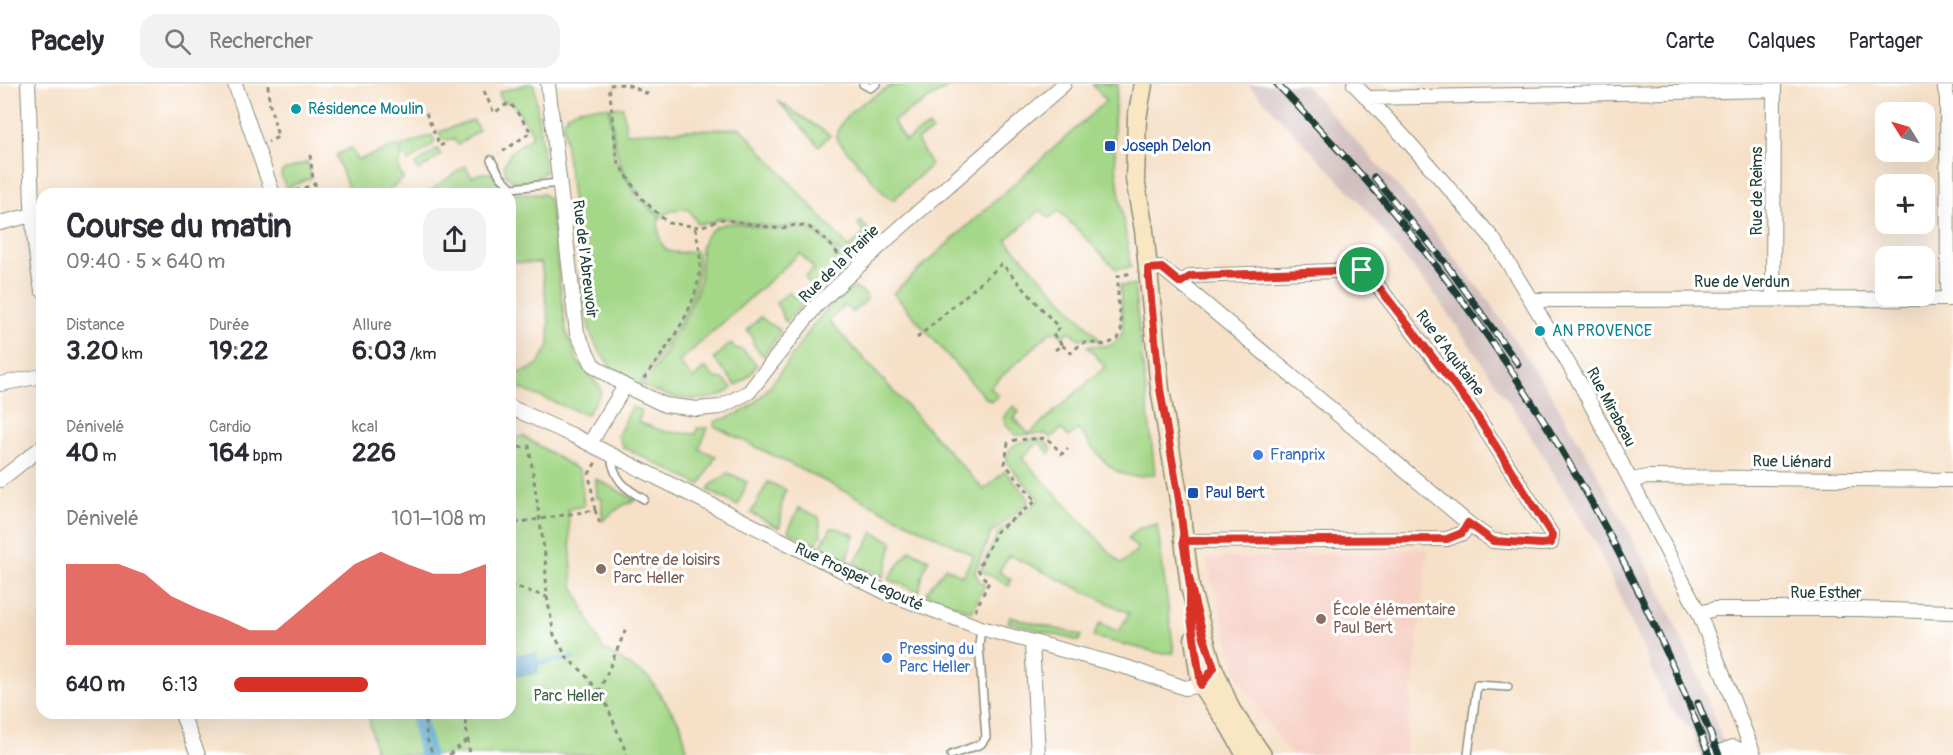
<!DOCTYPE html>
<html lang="fr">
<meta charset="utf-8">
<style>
:root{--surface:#fff;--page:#f2f2f3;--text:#2b2b33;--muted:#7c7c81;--line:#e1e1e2;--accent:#d93025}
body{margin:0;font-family:Pangolin,sans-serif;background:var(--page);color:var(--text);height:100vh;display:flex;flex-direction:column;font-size:22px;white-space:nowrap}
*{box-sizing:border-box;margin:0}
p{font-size:20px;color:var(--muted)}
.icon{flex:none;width:33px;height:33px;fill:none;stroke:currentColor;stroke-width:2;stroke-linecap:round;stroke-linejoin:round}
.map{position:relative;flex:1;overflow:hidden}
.side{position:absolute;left:36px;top:104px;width:480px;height:531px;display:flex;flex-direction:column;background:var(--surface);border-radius:18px;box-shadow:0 6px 24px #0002}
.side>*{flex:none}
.needle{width:39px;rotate:307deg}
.buttons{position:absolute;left:1875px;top:18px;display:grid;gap:12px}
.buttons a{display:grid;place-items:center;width:60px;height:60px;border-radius:12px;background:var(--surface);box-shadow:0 6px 24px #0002;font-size:30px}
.pin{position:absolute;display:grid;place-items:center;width:51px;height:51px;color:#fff;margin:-26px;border:3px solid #fff;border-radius:50%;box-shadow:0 2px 6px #0007}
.round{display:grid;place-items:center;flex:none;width:63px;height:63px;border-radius:18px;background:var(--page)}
.headline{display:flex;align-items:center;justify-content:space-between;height:102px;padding:0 30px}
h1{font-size:33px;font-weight:700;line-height:45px}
.figures{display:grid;grid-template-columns:repeat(3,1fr);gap:9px;height:102px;padding:6px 30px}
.figures div{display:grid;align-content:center}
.figures b{font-size:26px;font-weight:700}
.figures small{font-size:16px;font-weight:400}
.figures p{font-size:16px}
.chart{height:168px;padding:12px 30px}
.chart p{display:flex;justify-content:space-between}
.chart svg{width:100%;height:108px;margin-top:6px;fill:var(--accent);opacity:.7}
ul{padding:0 30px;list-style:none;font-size:20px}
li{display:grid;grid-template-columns:96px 72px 1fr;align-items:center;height:45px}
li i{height:15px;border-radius:8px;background:var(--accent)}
header{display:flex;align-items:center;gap:36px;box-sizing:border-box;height:84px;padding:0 30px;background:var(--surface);border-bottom:2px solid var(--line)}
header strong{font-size:28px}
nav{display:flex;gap:33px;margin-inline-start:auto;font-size:21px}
.search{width:420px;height:54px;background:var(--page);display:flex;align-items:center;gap:15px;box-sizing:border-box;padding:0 21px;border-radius:18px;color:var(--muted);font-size:22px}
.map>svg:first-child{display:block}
</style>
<header>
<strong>Pacely</strong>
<div class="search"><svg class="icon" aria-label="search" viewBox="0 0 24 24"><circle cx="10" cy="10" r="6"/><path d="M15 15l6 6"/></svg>Rechercher</div>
<nav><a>Carte</a><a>Calques</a><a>Partager</a></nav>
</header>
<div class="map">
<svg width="1953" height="671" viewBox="0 0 1953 671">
<rect width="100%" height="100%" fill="#fff"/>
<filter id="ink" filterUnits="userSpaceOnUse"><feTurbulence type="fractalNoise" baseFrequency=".0167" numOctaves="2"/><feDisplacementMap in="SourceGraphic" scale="12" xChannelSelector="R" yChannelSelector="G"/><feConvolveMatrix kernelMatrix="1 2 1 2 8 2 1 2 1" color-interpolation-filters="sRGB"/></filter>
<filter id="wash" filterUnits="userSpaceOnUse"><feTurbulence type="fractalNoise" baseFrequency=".008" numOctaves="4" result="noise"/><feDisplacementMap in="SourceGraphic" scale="24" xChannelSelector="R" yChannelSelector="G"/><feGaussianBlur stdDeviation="1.35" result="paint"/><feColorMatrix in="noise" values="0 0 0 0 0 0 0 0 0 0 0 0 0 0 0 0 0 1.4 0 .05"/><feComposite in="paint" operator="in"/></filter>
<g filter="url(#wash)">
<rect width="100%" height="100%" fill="#f6e0c7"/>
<path fill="#f7d1c6" d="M1428,465l-23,206h-111l-15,-16 -40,-60 -33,-120z"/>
<path fill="#d2bfbf" d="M1248,0h56l97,106 87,110 67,101 35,59 67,125 44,97 27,73h-27l-9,-23 -24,-27 -73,-163 -70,-116 -83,-122 -85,-105z"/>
<path fill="#a4d787" stroke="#628a5e" stroke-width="1.5" d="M527,0h7l11,88 -11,8 -19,2 -8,-6 -3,-11 7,-13 18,-13 4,-6 -22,-32 -9,2 -3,-11z
M895,0h58l-60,37 12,20 24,-15 3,5 -15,9 14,25 -38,35 -6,-3 -51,-59c5,-28 37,-41 59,-54z
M1092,0h26c-11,60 4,124 13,183l-15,2 -57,-58 -10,7 -8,-8 -35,30 95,101 -16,-3 -6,1 -9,-8 -8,5 -5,-5 -3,2 -2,-2 -62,56 8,9 -7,5 -7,-4 -91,-104 213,-192z
M778,17l52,34 -11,11z
M609,23l6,52 23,39 23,20 -3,3c1,31 8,35 38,30 11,44 -31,96 -55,130v4l3,-1c22,-32 44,-63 55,-100 5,-21 -5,-41 14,-55 14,-12 41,-2 58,0 9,2 17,-2 27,-1 19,0 34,21 46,34l-30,29 -9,-14 9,-8 -14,-16 -121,109 14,17 12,-12 10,11 8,1 9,9c-13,14 -45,13 -61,8 -21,-6 -46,-14 -61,-31 -8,-9 -15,-20 -19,-31 -8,-24 -9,-52 -12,-77 -5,-44 -10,-88 -16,-132 3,-20 30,-18 46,-18z
M623,23l3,26 115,-5 108,120 16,-15 -7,-9 3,-3 10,12 -1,8 -21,20 -26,-24 -14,-10 -14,-3 -16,4 -58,-10 -14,6 -5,-1 -4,1 -9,-14c-10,-3 -18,0 -27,6l-3,-1c-37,-35 -45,-57 -48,-107z
M473,36l6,10 -21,15 -4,-6 -12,1 -3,-8z
M432,51l3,7 -3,3 -24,17 -1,-2 -7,-13z
M397,62l5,10 -4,11 5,12 -14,11 1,3h-40l-14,-38 15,-7 6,12z
M437,65l4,6 -23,16 -3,-6z
M308,78l3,16 -25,10 -5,-12 1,-5z
M465,82l7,11 9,-4h10c24,23 17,22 52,21l6,4 17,133 12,31 22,25 1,6 -15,22 -75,-30 -1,-10 19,-5 9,-6 11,-18v-23l-8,-60 -31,-1v-68l-83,-1z
M1134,201l21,189c-8,1 -16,3 -24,2 -24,-3 -39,-31 -53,-47l-9,8 -8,-8 -10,9 -5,-4 -31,1c-12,-13 -17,-17 -1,-29l5,6 -5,6 15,16 76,-67 -18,-21c17,-1 27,5 36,-15l-3,-45z
M855,204l10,6 2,5 -15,14 -7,-8 -16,16 155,169 21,-19 23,26v6l-37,30 -16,39 4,9 6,3 -13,28 -46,-18c5,-11 14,-17 19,-27l18,9 10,-21 -259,-129v-4c11,-4 24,-7 34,-14 40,-30 64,-102 107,-120z
M789,208l4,5h7l5,5 -19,20c-5,-5 -4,-11 -10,-19z
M761,233l7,6 11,6 1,4 -17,23 -10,-12 -1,-8 -5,-6z
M731,259l4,5 8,2 14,15c-5,8 -12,16 -21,20l-22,-26z
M632,323l10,4 -4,11 28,10 30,2 1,-6h11l-9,21 17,7 -16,29 -77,-38 -5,-12z
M523,352l57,35 4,35 -16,3 5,77 29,62 47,30 32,47 7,30h-312l-8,-42 142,-1v-273z
M1035,355h8l9,10 -3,4 -10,-11 -17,16 99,106 17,-15 -10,-10 10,-10 19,-5 17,129h-15l-66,-16 7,-14 19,9 10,-19 -120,-58 -10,17 12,7 -2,7 -26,-14 -2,-3 17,-36 41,-33 -32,-37c-1,-19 13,-22 28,-24z
M728,389l19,9 -9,24 -30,-16 3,-5z
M596,395l40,21 -14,6 -20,15v-23h-5z
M768,398l18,8c-9,15 -1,25 -7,38l-28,-15z
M799,424l20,9 2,17 -5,11 -28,-14z
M831,444h6l18,7c-6,8 -4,17 -8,25l-27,-13z
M873,448l20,10c-5,12 -4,24 -10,35l-30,-14 14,-18z
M910,466l19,9 -6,14 -4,19 -31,-13z
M1010,533l71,18 -2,6 -71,-19z"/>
<path fill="#5aabd5" stroke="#3c7484" stroke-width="1.5" d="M536,569l2,20 -28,3v-20z"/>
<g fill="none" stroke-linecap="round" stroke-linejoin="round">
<path stroke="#5aabd5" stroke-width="4.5" d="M537,579l36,-5"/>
<path stroke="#5aabd5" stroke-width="16" d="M417,628l10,43"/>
</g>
</g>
<g filter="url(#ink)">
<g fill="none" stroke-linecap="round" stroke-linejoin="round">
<defs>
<path id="service" d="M863,0l7,4 6,-4
M491,76l10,17 11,11 47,-5
M611,372c3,23 13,32 33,43
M951,671l30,-11 5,-7 -7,-92 2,-17
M1468,671l9,-70 31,2"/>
<path id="minor" d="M28,0c4,69 0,138 14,206
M235,0l38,110
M548,0l29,249 16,32 32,21 -35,57
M1354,0l51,54 89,102 37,60 51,87 117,226 55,142
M1944,0l3,14 1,201
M1367,14l406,-8
M0,139l32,-8
M1148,185l14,-1 306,255 -5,10 -16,6 -264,2
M1180,199l11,-7 171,-6 6,3 103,134 81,128 -1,8 -10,1 -48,-3 -25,-18
M1773,215l1,-215
M1531,216l422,-1
M0,300l42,-8
M625,302l40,19 32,4 23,-2 29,-15 67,-86 76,-71 172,-151
M510,323l62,28 315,158 94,35 148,40 56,20 16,-3
M0,396l42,-33
M1631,396l16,-3 306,3
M1699,529l16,-4h143l95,3
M1032,559l6,112
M181,628l17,43
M1711,671l22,-8 19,8"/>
<path id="secondary" d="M1143,0l-6,35 -2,60 9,51 16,159 19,111 11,87 22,78 19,45 31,45
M1194,555l7,46
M1201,601l28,40 17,30"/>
</defs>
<use href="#service" stroke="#8a8e7e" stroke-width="10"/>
<use href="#minor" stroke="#8a8e7e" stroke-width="16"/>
<use href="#secondary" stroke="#8a8e7e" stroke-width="21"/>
<path stroke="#8a8e7e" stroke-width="3" stroke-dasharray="4.5 4.5" stroke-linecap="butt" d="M268,1l1,16 9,36 -10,5
M484,7l10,22 13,-9h4l20,28 -32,22
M648,10l-22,-10 -17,1 8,75 23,37 28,26 32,4 22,-8 58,10 15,-4 14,2 18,14 18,21
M426,29l14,33 4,-2
M310,71l3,24 6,15
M287,110l28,-10
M917,254l85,-74 57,64 -6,6 9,11
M1055,266l7,-5 9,8 11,-10h11l12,2 13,-6 4,-12 -4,-25v-26l14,-3
M644,295c24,-33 58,-76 56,-120 0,-10 -3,-21 -5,-32
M510,365l19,-3 16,110 2,41 7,38 14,24 14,12 22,27 23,57
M595,426l6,17
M510,430l5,9 -5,7
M515,439l80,-13 -6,-36 7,-12
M510,501l37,12
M975,527l14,-29 -8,-7 -3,-6 19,-38 39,-30 -31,-37 3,-21 7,-3 32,-2 15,16 6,-6
M599,608l27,-63
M424,628l3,27 6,16
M464,628l6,43
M449,671l19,-16"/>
<use href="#service" stroke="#fff" stroke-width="7"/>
<use href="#minor" stroke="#fff" stroke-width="14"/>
<use href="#secondary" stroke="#f9e7c3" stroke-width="18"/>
<defs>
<path id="rail" d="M1277,0c36,38 73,77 107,117 140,167 248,351 325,554
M1374,93l69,83 75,104
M1698,619l21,52"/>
</defs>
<use href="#rail" stroke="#1f3d34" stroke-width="7"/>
<use href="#rail" stroke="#fff" stroke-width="4.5" stroke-dasharray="14" stroke-linecap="butt"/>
</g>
</g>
<g fill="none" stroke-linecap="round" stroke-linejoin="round" filter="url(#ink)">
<defs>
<path id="route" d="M1362,186l-171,6 -11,7 -18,-15 -14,1 12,120 19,111 11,87v24l11,74 13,-17c-15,-42 -25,-84 -31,-127l264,-2 15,-6 6,-10 25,18 48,3 10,-1 1,-8 -81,-128 -103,-134 -6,-3"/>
</defs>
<use href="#route" stroke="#fff" stroke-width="12"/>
<use href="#route" stroke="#d93025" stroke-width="8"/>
</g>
<g fill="#0f9aa8" stroke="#fff" stroke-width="2">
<circle cx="296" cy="25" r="6"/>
<circle cx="1540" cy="247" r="6"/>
</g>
<g fill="#1a4fb4" stroke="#fff" stroke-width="2">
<rect x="1104" y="56" width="12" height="12" rx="3"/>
<rect x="1187" y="403" width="12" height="12" rx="3"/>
</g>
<g fill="#3f7fe0" stroke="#fff" stroke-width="2">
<circle cx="1258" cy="371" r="6"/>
<circle cx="887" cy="574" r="6"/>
</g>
<g fill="#8d6e63" stroke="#fff" stroke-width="2">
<circle cx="601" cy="485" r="6"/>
<circle cx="1321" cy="535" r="6"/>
</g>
<g text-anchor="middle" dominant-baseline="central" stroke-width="6" stroke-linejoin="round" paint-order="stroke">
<g font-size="16" fill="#0d838f" stroke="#fff" text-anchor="start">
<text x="308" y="25">Résidence Moulin</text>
<text x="1552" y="247">AN PROVENCE</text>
</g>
<g font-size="16" fill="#164399" stroke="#fff" text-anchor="start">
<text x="1122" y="62">Joseph Delon</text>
<text x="1205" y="409">Paul Bert</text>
</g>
<g font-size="16" fill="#1f3d34" stroke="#fff">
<text transform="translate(1757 107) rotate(-90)">Rue de Reims</text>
<text transform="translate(585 175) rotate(83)">Rue de l'Abreuvoir</text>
<text transform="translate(839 180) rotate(-44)">Rue de la Prairie</text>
<text x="1742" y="198">Rue de Verdun</text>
<text transform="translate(1450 269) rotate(53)">Rue d'Aquitaine</text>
<text transform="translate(1611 323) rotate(62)">Rue Mirabeau</text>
<text transform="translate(1792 378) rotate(1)">Rue Liénard</text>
<text transform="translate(859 493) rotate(25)">Rue Prosper Legouté</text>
<text x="1826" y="509">Rue Esther</text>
</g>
<g font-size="16" fill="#366cbe" stroke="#fff" text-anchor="start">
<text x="1270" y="371">Franprix</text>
<text x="899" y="565">Pressing du<tspan x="899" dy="18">Parc Heller</tspan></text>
</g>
<g font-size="16" fill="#785e54" stroke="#fff" text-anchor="start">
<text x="613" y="476">Centre de loisirs<tspan x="613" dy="18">Parc Heller</tspan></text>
<text x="1333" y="526">École élémentaire<tspan x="1333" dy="18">Paul Bert</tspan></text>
</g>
<g font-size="16" fill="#406449" stroke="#fff">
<text x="569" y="612">Parc Heller</text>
</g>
</g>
</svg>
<div class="buttons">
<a><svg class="needle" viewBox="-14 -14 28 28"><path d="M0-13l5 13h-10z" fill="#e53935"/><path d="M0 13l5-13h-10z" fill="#7c7c81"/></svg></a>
<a>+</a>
<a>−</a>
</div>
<div class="pin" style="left:1362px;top:186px;background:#1e9e55"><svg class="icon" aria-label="arrive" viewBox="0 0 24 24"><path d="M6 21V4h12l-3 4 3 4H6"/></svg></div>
<section class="side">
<div class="headline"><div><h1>Course du matin</h1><p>09:40 · 5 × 640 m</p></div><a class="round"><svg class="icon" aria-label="share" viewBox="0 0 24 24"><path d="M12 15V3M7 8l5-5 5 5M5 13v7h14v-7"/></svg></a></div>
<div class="figures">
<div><p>Distance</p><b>3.20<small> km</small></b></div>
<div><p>Durée</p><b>19:22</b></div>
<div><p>Allure</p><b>6:03<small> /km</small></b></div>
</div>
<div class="figures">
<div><p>Dénivelé</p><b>40<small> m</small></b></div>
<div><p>Cardio</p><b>164<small> bpm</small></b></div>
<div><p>kcal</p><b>226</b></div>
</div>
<div class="chart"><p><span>Dénivelé</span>101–108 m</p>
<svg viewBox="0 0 160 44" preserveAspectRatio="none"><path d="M0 44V11L10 11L20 11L30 15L40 24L50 29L60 33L70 38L80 38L90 29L100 20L110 11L120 6L130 11L140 15L150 15L160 11V44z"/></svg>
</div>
<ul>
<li><b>640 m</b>6:13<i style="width:53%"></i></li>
</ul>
</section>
</div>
